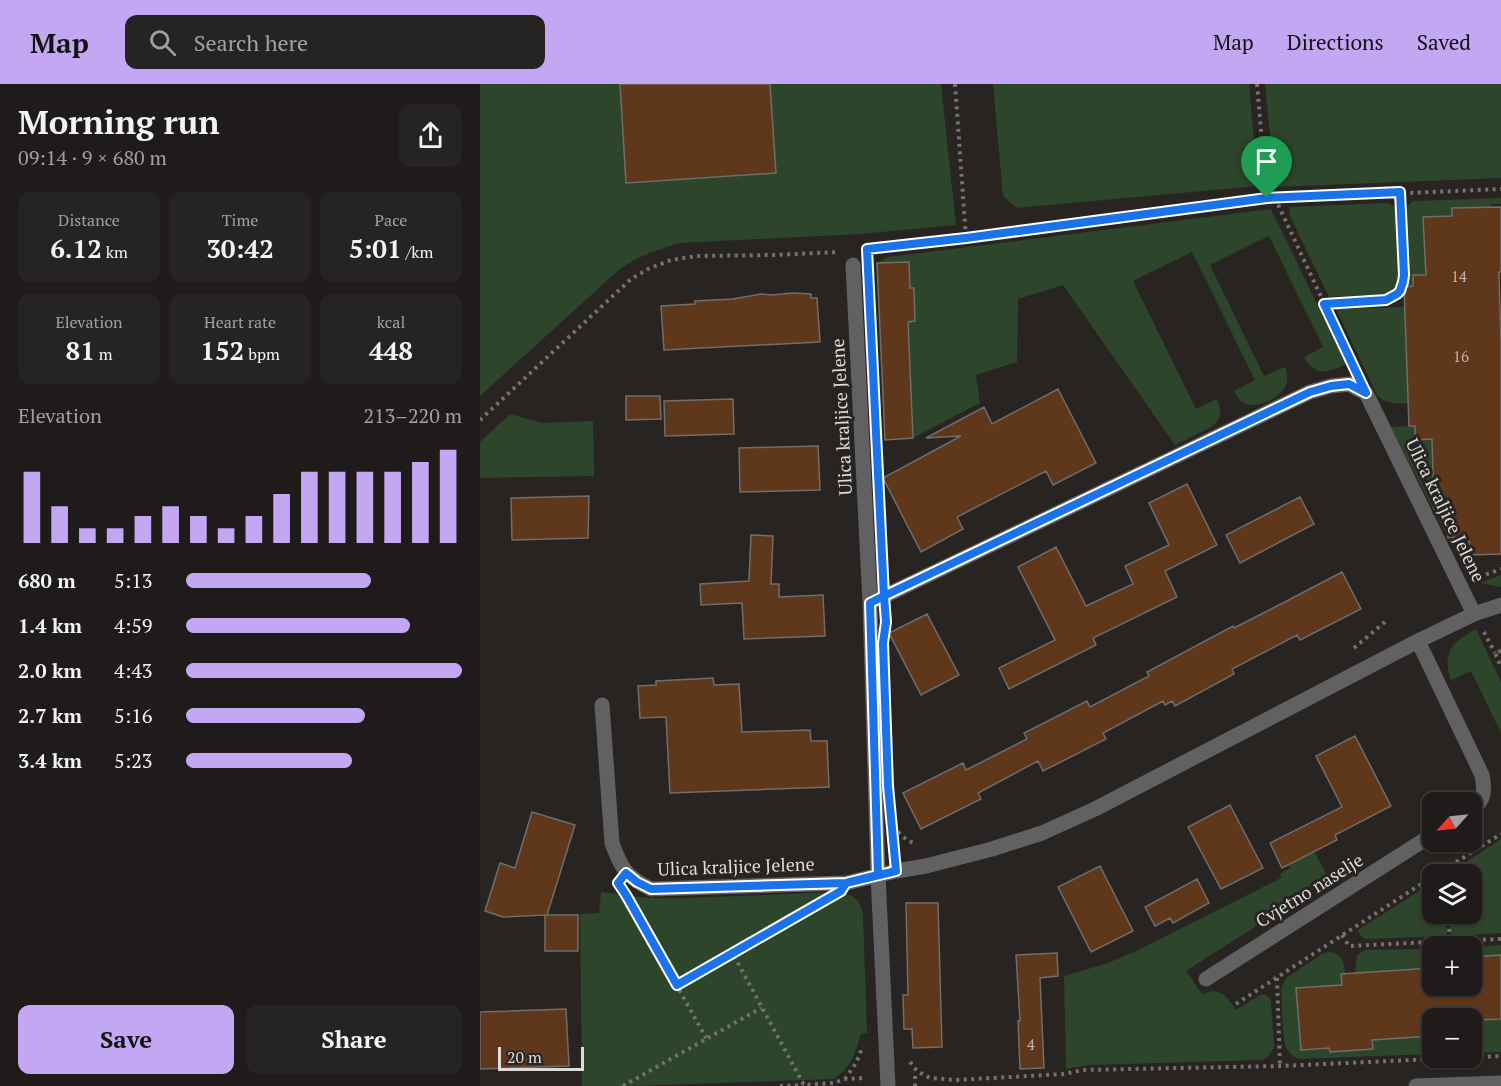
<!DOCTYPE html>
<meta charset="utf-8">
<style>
:root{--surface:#1e1b1a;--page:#262423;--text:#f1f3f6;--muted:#a1a1a2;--line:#3c3939;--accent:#c3a7f2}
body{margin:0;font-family:"PT Serif",serif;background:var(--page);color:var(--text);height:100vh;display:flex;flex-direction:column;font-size:22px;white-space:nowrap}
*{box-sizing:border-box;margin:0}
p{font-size:20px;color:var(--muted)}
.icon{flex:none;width:33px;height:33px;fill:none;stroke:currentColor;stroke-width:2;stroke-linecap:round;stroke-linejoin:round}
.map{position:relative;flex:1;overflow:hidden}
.sheet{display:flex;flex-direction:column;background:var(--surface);width:480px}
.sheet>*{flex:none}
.needle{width:39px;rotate:243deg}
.fabs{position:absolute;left:942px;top:708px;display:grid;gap:12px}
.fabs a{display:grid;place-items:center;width:60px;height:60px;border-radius:12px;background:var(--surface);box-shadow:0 2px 4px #0004,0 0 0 2px var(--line);font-size:30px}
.scale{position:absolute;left:18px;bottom:15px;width:86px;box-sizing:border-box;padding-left:6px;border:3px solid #dedcda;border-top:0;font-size:16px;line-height:21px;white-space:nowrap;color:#dedcda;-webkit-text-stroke:4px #282422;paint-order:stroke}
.pin{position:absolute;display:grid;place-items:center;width:51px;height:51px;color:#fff;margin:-62px -26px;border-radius:50% 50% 50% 0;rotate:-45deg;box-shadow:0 0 6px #0007}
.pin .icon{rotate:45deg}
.round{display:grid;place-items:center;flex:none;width:63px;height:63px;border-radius:12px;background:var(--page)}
.overview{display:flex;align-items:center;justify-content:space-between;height:102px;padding:0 18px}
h1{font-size:33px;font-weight:800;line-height:45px}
.figures{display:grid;grid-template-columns:repeat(3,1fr);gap:9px;height:102px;padding:6px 18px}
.figures div{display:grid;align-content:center;border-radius:12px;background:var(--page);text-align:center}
.figures b{font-size:26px;font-weight:800}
.figures small{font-size:16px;font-weight:400}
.figures p{font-size:16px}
.chart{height:168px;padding:12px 18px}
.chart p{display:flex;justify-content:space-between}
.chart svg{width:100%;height:108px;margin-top:6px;stroke:var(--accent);stroke-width:6}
.button{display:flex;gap:12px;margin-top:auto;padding:12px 18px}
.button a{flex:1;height:69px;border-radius:12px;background:var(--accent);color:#111;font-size:24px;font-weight:800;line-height:69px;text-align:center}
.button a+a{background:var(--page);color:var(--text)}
ul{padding:0 18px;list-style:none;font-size:20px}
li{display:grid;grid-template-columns:96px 72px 1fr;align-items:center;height:45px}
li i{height:15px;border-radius:8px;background:var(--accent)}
header{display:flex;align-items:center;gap:36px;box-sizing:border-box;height:84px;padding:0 30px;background:var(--accent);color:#111}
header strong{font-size:28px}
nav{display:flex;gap:33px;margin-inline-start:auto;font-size:21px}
.search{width:420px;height:54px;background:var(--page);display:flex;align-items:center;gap:15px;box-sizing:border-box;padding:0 21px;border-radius:12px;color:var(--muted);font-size:22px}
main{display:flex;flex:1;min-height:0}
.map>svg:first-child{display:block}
</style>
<header>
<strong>Map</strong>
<div class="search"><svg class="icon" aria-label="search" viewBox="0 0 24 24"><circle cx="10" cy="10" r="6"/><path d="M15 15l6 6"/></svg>Search here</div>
<nav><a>Map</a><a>Directions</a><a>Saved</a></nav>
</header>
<main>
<section class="sheet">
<div class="overview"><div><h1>Morning run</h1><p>09:14 · 9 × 680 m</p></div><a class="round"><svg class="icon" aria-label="share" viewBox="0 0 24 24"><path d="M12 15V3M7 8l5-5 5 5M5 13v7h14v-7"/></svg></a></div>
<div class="figures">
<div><p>Distance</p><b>6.12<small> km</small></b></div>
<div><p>Time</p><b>30:42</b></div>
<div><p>Pace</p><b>5:01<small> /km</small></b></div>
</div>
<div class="figures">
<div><p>Elevation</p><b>81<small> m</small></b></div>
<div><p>Heart rate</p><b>152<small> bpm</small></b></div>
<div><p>kcal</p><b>448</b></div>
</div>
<div class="chart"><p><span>Elevation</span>213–220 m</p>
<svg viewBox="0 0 160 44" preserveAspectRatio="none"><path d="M5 44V15M15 44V29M25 44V38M35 44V38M45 44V33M55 44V29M65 44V33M75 44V38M85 44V33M95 44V24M105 44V15M115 44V15M125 44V15M135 44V15M145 44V11M155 44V6"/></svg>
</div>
<ul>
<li><b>680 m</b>5:13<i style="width:67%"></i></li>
<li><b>1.4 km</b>4:59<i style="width:81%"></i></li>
<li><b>2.0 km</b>4:43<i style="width:100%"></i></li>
<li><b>2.7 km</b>5:16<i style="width:65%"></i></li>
<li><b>3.4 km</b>5:23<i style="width:60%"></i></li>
</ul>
<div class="button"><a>Save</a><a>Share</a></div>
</section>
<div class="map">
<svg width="1021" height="1002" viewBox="0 0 1021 1002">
<rect width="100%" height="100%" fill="#282422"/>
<path fill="#2d452b" d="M0,0h461l15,141 -96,9 -180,9c-23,7 -40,12 -60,26l-140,127z
M513,0h256l9,102 -242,22 -13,-12z
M785,0h236v94l-226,9z
M1021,114v6h-10v10l-39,-6v8l-29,1 1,16 7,42h-18v11l-9,1 2,-9 -1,-67 2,-4 6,-6z
M908,119l7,4 1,5 3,72 -3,5 -11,5 -56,3 -39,-81 -1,-9z
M791,125l75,155c-19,9 -30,13 -42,-7l19,-10 -54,-111 -59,29 54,111 21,-9c3,7 4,15 -1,22 -7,11 -30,21 -42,13 -3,-2 -6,-8 -8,-11l21,-11 -63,-128 -59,29 63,128 21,-10c9,22 -3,27 -20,35 -8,4 -15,8 -22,11l-112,-160 -45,14 -1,63 -41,13 4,28 -67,35 -5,-116 7,-1 -1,-32 -4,-1 -1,-26 -32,1 11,-6z
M925,223l3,96c-12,1 -22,1 -31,-8l-41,-86z
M30,330l32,9 51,-2 1,55 -114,2v-36z
M935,342v13h17l1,29 10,41v12h4l1,17 -57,-111z
M1021,491v12l-21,-4z
M996,545l25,53v51l-30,-62 -20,9c-10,-28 3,-39 25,-51z
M1021,755v94l-50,3 -1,-22h22v-40h-24z
M834,767l15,28 -143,92 16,23c18,-8 25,2 34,16l24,-15 3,-1 7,4 1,4 3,44c-2,7 -5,11 -12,14l-173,5 -23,4 -2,-93 44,-13 30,-13 143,-72 -1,-4 10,-6 -1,-4z
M952,799v31h14l1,22 -82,3 -4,-3 -3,-5 3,-3z
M121,808l48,6h36l156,-6c13,3 20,9 22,22l4,119 -6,1c-6,21 -9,32 -27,45l-202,7h-50l-2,-172 19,-1z
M1021,861v10l-27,2 1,-8 3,-2z
M952,865v19l-77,5 2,-18 8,-5z
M848,868c13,0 17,10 17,22h-4l1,11 -46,4 5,61 28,-2 1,4 42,-3v-9l60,-4v18l-133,5c-6,-2 -10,-6 -13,-12 -4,-10 -4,-45 -5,-58l5,-11 36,-24z
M1021,935v33l-29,1v-14l6,-1 -1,-18z"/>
<path fill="#5f381c" stroke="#716d6a" stroke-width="1.5" d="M140,0h150l6,89 -150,10z
M1021,123v65h-2l2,72v210l-31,1 -1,-14h-9v-4l-12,1 -1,-17 -4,1v-13h-9l-2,-70 -17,1v-14h-6l-5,-139 9,-1v-11h13l-3,-58 29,-1v-8z
M429,178l1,26h4l1,33 -7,1 5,116 -28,2 -8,-177z
M313,209l18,1v4h6l3,44 -156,8 -3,-44 34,-2v-3l38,-2 28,-5 10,1z
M578,305l38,74 -43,22 -7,-14 -89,46 6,12 -42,23 -38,-74 78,-42 -35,2 58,-31 8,17z
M146,312h34l1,23 -35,1z
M253,315l1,35 -69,2 -1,-35z
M338,362l2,44 -80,2 -1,-44z
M707,400l30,61 -52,26 12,26 -84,41 3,7 -87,44 -10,-21 56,-28 -37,-73 38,-20 30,59 47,-22 -8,-18 44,-21 -20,-42z
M109,412l-1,42 -76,2 -1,-42z
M820,413l14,27 -74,39 -14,-28z
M271,451l22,1 -2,48h8v13l44,-2 2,41 -81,3 -2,-36 -41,2 -1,-21 49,-3z
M862,488l19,37 -61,31 -3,-5 -65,34 2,5 -59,32 -3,-5 -7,4 -2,-4 -60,32 3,6 -63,32 -5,-10 -60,32 3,6 -60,30 -18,-36 60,-30 3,7 61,-31 -3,-6 63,-32 3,6 59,-31 -2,-4 86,-46 1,2 47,-24z
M447,530l32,61 -38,20 -32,-62z
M233,594l1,7 25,-1 3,48 68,-2 1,11h16l2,46 -159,6 -4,-76 -26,1 -2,-32 18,-1v-4z
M875,652l36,70 -56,29 2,5 -55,28 -12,-25 72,-36 -26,-51z
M750,721l33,63 -42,21 -33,-62z
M52,728l43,13 -28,90h31v36h-33v-36l-42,2 -18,-6 15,-48 15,5z
M620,782l33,65 -42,21 -33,-65z
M717,795l12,24 -36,20 -3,-5 -15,8 -10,-19z
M426,819h32l4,144 -29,1 -1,-19h-8l-1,-34h5z
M577,869l1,23 -18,2 4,90 -24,1 -2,-48h2l-4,-66z
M1021,871v64l-24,1v13h-5v-15h-40v18l-60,4 1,9 -43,3 -1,-4 -28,2 -5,-62 46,-3 -1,-11 91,-6v18h40v-29z
M86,925l3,57 -89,3v-57z"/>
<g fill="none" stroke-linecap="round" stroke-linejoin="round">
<path stroke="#74716f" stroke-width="4" stroke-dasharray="3 4.5" stroke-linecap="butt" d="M475,0l11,154
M777,0l10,115
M795,114l77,165
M386,165l100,-11 301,-39 234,-10
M844,220l62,-4 11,-6 3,-3 3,-9 -3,-90
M0,336l151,-141 17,-10 23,-9 26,-4 77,-1 64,-3
M999,493l22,-8
M1004,548l11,21
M874,564l31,-26
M1021,567l-6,2 6,14
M418,748l8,7 10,6
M957,790l64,-40
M152,821l74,133
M335,822l-82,48 71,131 30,-2 10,-4 22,-1
M968,830l2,27 51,-2
M862,851l7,11 101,-5
M797,894l3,88
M197,901l56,-31
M756,920l196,-127
M430,978l7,9 13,7 26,2 108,-6 19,-4 197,-4 221,-10
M435,992v10
M365,995l11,-16 7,-17
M143,1002l138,-78
M300,1002l24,-1"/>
<path stroke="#616163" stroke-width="15" d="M373,181l17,338 8,272 10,211
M390,519l440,-211 21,-6 18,-2 17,9 108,221
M938,557l64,134c3,15 3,25 -10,35
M122,621l10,138c9,25 14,34 39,46l195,-6 50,-12 30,-5 66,-17 50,-16 53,-24 323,-168 56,-27 27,-9
M726,895l226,-144
M936,1002l85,-3"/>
</g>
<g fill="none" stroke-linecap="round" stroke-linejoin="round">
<defs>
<path id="route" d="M787,114l-301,40 -99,11 17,347 -14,7 8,272 -32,8 -195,6 -14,-7 -11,-9 -8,10 8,12 51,90 164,-94 5,-8 50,-12 -8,-85 -5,-143 3,-21 -2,-26 426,-204 21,-6 18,-2 17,9 -42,-89 62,-4 11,-6 3,-3 3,-9 1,-7 -4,-83 -133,6"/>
</defs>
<use href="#route" stroke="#fff" stroke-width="12"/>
<use href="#route" stroke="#1a73e8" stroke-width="8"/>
</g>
<g text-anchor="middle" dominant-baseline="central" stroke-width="6" stroke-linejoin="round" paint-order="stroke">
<g font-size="15" fill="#beb3aa">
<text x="979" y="192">14</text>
<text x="981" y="272">16</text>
<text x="551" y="960">4</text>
</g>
<g font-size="18" fill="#dedcda" stroke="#282422">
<text transform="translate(361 333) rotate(-93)">Ulica kraljice Jelene</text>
<text transform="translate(966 426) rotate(64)">Ulica kraljice Jelene</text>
<text transform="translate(256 782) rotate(-2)">Ulica kraljice Jelene</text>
<text transform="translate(829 806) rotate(-32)">Cvjetno naselje</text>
</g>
</g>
</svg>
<div class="fabs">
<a><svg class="needle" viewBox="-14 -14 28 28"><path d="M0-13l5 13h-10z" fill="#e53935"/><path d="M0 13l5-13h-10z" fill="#a1a1a2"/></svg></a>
<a><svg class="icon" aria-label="layers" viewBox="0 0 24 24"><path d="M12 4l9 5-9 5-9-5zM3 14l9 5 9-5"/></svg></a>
<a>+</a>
<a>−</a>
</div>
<div class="scale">20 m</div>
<div class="pin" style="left:787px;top:114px;background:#1e9e55"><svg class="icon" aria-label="arrive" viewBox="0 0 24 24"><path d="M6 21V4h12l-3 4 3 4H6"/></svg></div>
</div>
</main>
